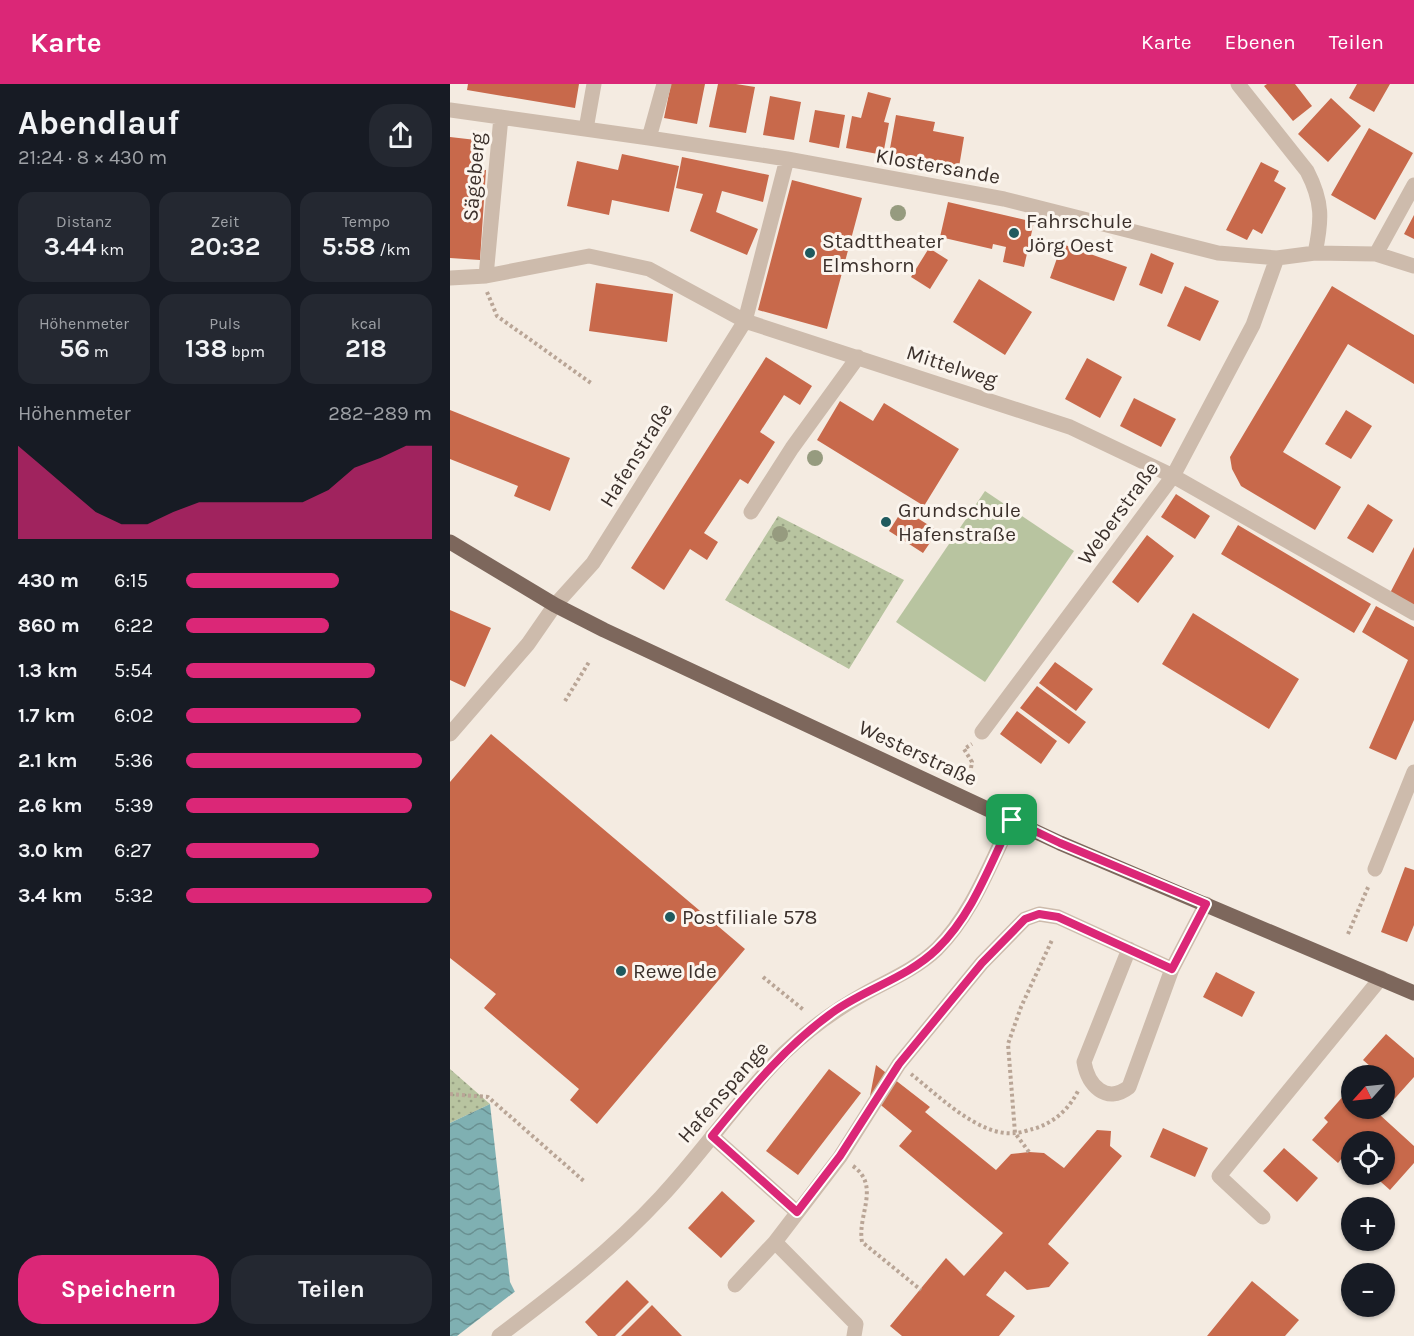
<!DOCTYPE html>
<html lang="de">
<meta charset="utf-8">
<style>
:root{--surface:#171b24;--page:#242831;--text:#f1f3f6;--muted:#9ea1a6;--accent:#db2777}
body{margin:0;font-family:Karla,sans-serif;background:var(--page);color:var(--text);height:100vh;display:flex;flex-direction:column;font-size:22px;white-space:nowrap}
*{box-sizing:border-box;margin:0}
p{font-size:20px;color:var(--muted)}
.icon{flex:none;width:33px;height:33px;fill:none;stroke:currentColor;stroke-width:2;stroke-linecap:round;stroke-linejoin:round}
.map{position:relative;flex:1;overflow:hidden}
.drawer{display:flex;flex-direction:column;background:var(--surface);width:450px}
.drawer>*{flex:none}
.needle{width:39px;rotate:243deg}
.controls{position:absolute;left:891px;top:981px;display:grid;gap:12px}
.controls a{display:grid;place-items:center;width:54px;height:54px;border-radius:50%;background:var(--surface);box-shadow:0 2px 4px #0004;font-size:30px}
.pin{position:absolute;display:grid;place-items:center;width:51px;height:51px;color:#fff;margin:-26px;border-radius:12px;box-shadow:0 3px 9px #0006}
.round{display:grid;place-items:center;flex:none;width:63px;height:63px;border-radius:24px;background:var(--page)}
.headline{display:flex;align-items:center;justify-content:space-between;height:102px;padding:0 18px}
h1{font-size:33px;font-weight:700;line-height:45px}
.figures{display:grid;grid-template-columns:repeat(3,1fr);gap:9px;height:102px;padding:6px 18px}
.figures div{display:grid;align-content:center;border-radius:15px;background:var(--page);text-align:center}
.figures b{font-size:26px;font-weight:700}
.figures small{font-size:16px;font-weight:400}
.figures p{font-size:16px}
.chart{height:168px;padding:12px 18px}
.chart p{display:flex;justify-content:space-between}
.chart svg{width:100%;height:108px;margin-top:6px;fill:var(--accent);opacity:.7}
.cta{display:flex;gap:12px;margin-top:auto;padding:12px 18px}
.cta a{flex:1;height:69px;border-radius:24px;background:var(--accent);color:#fff;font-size:24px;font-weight:700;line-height:69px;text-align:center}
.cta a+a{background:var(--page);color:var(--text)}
ul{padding:0 18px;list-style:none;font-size:20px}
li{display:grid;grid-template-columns:96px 72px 1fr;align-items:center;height:45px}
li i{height:15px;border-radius:8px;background:var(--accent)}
header{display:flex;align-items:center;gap:36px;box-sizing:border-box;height:84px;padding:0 30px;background:var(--accent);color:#fff}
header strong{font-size:28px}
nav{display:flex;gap:33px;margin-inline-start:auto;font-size:21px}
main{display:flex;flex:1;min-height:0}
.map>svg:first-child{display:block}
</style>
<header>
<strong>Karte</strong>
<nav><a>Karte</a><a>Ebenen</a><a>Teilen</a></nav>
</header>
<main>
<section class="drawer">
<div class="headline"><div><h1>Abendlauf</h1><p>21:24 · 8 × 430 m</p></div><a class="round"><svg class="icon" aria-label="share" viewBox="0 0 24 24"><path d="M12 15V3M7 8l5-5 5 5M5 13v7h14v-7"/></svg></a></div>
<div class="figures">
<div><p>Distanz</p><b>3.44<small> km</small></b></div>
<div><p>Zeit</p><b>20:32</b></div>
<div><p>Tempo</p><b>5:58<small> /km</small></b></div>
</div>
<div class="figures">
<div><p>Höhenmeter</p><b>56<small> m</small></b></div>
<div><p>Puls</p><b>138<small> bpm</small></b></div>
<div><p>kcal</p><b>218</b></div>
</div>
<div class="chart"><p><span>Höhenmeter</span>282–289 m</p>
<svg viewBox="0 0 160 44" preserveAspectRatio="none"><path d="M0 44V6L10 15L20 24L30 33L40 38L50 38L60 33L70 29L80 29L90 29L100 29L110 29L120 24L130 15L140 11L150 6L160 6V44z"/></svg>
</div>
<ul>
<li><b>430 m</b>6:15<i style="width:62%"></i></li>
<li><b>860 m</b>6:22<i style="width:58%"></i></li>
<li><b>1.3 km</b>5:54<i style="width:77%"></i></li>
<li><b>1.7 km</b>6:02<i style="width:71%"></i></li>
<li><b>2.1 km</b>5:36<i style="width:96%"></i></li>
<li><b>2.6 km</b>5:39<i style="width:92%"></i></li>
<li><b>3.0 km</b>6:27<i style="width:54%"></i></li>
<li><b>3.4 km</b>5:32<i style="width:100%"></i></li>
</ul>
<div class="cta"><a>Speichern</a><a>Teilen</a></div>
</section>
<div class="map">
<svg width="964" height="1252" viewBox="0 0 964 1252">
<defs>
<pattern id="grass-dots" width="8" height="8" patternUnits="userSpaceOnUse" patternTransform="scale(1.5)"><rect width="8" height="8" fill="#b8c4a0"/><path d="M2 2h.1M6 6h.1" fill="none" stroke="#97a083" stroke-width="1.8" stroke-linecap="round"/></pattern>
<pattern id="water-waves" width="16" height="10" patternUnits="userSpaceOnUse" patternTransform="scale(1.5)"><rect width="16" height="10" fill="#7fb0b2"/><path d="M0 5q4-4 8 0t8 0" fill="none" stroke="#699091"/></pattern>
</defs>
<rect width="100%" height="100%" fill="#f4ebe1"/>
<path fill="url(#grass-dots)" d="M328,432l126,64 -55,89 -124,-69z
M0,985l40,35 -40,19z"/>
<path fill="#b8c4a0" d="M535,407l89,60 -89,131 -89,-60z"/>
<path fill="url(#water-waves)" d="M40,1020l20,178 27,54h-87v-213z"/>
<path fill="#f4ebe1" d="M67,1206l23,46h-83z"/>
<path fill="#c8694b" d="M18,0h111l-4,24 -108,-18z
M221,0h34l-8,40 -33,-6z
M268,0h18l19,3 -9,46 -37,-6z
M817,0h28l17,22 -19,15 -29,-35z
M907,0h33l-16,28 -25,-14z
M418,8l23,6 -7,24 5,1 -6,32 -37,-7 6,-32 9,2z
M320,12l31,6 -7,38 -31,-5z
M881,14l30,28 -33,36 -30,-28z
M365,26l30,5 -6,33 -30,-6z
M446,31l39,7 -2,9 31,6 -5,30 -70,-13z
M919,44l44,25 -38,67 -44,-25z
M0,53l26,3 -3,29 13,1 -6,90 -30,-2z
M172,70l57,12 -10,46 -57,-12 -3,15 -42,-9 10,-45 41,9z
M232,73l87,18 -6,27 -41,-11 -6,21 42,17 -11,26 -57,-24 13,-37 -27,-6z
M811,78l18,9 -5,10 12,7 -24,46 -9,-5 -6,11 -21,-10z
M342,96l70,18 -35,131 -69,-19z
M498,118l86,20 -10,45 -21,-5 3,-15 -13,-3 -1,5 -52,-12z
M964,131v24l-10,-5z
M612,160l65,23 -13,34 -64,-23z
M479,164l19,12 -18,29 -19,-12z
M701,169l23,10 -12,31 -23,-9z
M529,195l53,33 -27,43 -52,-33z
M146,199l77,11 -6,48 -78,-11z
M735,202l34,15 -19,40 -33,-15z
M882,202l82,49v49l-66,-40 -65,108 58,35 -26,43 -74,-44 -9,-17 -2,-12z
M316,273l46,29 -12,19 -16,-10 -24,37 15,10 -27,42 -8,-5 -36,54 14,9 -11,18 -17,-11 -26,41 -33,-22z
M637,274l35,19 -22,41 -35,-19z
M684,314l42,21 -15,28 -41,-21z
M390,317l33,20 11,-18 75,46 -35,57 -107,-66z
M0,326l120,48 -20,53 -36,-15 4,-10 -68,-27z
M896,326l26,16 -21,33 -26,-15z
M726,410l34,22 -15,23 -34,-22z
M918,420l25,16 -20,33 -26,-15z
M453,425l35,22 -15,22 -34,-22z
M788,441l133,79 -17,29 -133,-79z
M697,451l27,21 -36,47 -26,-21z
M964,463v59l-24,-13z
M926,522l38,21v93l-18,40 -27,-12 39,-88 -46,-28z
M0,526l41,18 -26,59 -15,-7z
M743,529l106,66 -30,50 -107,-65z
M605,578l38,27 -17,22 -37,-28z
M587,602l49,36 -17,22 -49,-36z
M567,627l40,30 -16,23 -41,-30z
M41,650l254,215 -148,175 -27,-24 9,-11 -95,-81 12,-14 -46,-36v-176z
M955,783l9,3v55l-7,17 -26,-10z
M766,888l39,20 -13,25 -39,-20z
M936,950l28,24v19l-34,38 34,31v17l-24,27 -18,-16h12v-32h-32v14l-5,-4 -9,11 -26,-23 16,-18 -4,-4 28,-32v22h32v-32h-23l9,-10 -7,-6z
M426,981l54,42 -5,5 71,58 15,-16 18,-2 15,1 20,15 33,-38 14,1 -1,15 12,10 -74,88 21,19 -20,24 -22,3 -22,-19 -19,24 29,21 -16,20h-97l-12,-10 56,-68 18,18 39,-43 -104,-87 13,-15 -42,-35z
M379,985l32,24 -63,82 -32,-24z
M713,1044l45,20 -13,29 -45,-20z
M834,1064l34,30 -21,24 -34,-31z
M272,1107l33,30 -34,37 -33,-30z
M177,1196l22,22 -34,34h-17l-13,-14z
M802,1197l47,39 -14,16h-78z
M202,1221l30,31h-61z"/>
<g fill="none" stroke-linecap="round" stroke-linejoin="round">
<path stroke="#b9a596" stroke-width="4" stroke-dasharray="3 3" stroke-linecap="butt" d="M37,208l10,24 94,67
M115,617l24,-39
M521,684l1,-6 -8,-13 8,-5
M898,850l21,-49
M313,893l42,34
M461,990c27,21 68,63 104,59 6,0 13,-3 18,-4 21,-6 36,-20 45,-38
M0,1010l38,3 97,85
M579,1068l-14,-19 -7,-89 13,-37 31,-67
M403,1082c28,20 4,49 9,76l59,48"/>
<path stroke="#cdbbac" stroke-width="15" d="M788,0l69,87c16,31 15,49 8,82
M0,26l199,28 138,21 217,40 214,54 59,5 38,-5 61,1 38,12
M136,45l8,-45
M199,54l15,-54
M926,170l38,-69
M36,192l15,-159
M0,194l36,-2 103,-20 60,13 96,52 325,106 103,49 241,137
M301,428l41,-64 66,-91
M532,648l191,-256 80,-151 24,-67
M0,650l78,-90 27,-39 38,-42 152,-242 42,-162
M925,785l39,-97
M679,865l-45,113c4,23 22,43 45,25l43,-118 34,-65
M262,1052l85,76
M813,1133l-44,-41 162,-198
M325,1158l81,82 -2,12
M285,1201l40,-43 65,-85 59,-93 83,-101 43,-44 14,-5 19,3 114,52
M49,1252c57,-43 113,-86 162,-139 43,-46 78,-99 123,-144 24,-23 51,-43 80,-59 25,-14 52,-25 73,-45 36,-36 53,-86 75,-129"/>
<path stroke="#7d675c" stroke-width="15" d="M0,458l105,63 49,25 456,213 354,150"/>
</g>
<g fill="#969b7f">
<circle cx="448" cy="129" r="8"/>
<circle cx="365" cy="374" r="8"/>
<circle cx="330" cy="450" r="8"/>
</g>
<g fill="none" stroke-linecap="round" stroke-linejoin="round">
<defs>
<path id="route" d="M562,736l48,23 146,61 -34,65 -114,-52 -19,-3 -14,5 -43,44 -83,101 -59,92 -43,56 -85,-76c37,-45 75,-92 124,-126 32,-22 72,-33 101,-61 36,-35 53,-85 75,-129z"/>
</defs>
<use href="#route" stroke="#fff" stroke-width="12"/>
<use href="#route" stroke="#db2777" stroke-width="8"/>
</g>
<g fill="#1f5a5e" stroke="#fbf5ee" stroke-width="2">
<circle cx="564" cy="149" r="6"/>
<circle cx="360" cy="169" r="6"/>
<circle cx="436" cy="438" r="6"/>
<circle cx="220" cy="833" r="6"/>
<circle cx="171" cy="887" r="6"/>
</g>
<g text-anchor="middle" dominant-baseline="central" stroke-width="6" stroke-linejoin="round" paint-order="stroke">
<g font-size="21" fill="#3b302b" stroke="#fbf5ee">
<text transform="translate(488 82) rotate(10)">Klostersande</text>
<text transform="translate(24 93) rotate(-85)">Sägeberg</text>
<text transform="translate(502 282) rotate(18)">Mittelweg</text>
<text transform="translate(186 371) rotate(-58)">Hafenstraße</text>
<text transform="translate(668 429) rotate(-54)">Weberstraße</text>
<text transform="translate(468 669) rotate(25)">Westerstraße</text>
<text transform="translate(273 1008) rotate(-49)">Hafenspange</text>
</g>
<g font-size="21" fill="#3b302b" stroke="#fbf5ee" text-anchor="start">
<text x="576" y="137">Fahrschule<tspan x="576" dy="24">Jörg Oest</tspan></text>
<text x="372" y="157">Stadttheater<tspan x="372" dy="24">Elmshorn</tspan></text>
<text x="448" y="426">Grundschule<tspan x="448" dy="24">Hafenstraße</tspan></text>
<text x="232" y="833">Postfiliale 578</text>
<text x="183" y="887">Rewe Ide</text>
</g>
</g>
</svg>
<div class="controls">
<a><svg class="needle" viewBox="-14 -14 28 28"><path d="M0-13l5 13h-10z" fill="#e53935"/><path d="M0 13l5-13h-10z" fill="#9ea1a6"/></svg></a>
<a><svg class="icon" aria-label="locate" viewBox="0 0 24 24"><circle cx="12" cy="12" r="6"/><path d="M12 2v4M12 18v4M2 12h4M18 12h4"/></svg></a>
<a>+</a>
<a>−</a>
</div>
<div class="pin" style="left:562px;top:736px;background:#1e9e55"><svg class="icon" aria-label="arrive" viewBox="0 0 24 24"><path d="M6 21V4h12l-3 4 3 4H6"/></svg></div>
</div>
</main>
